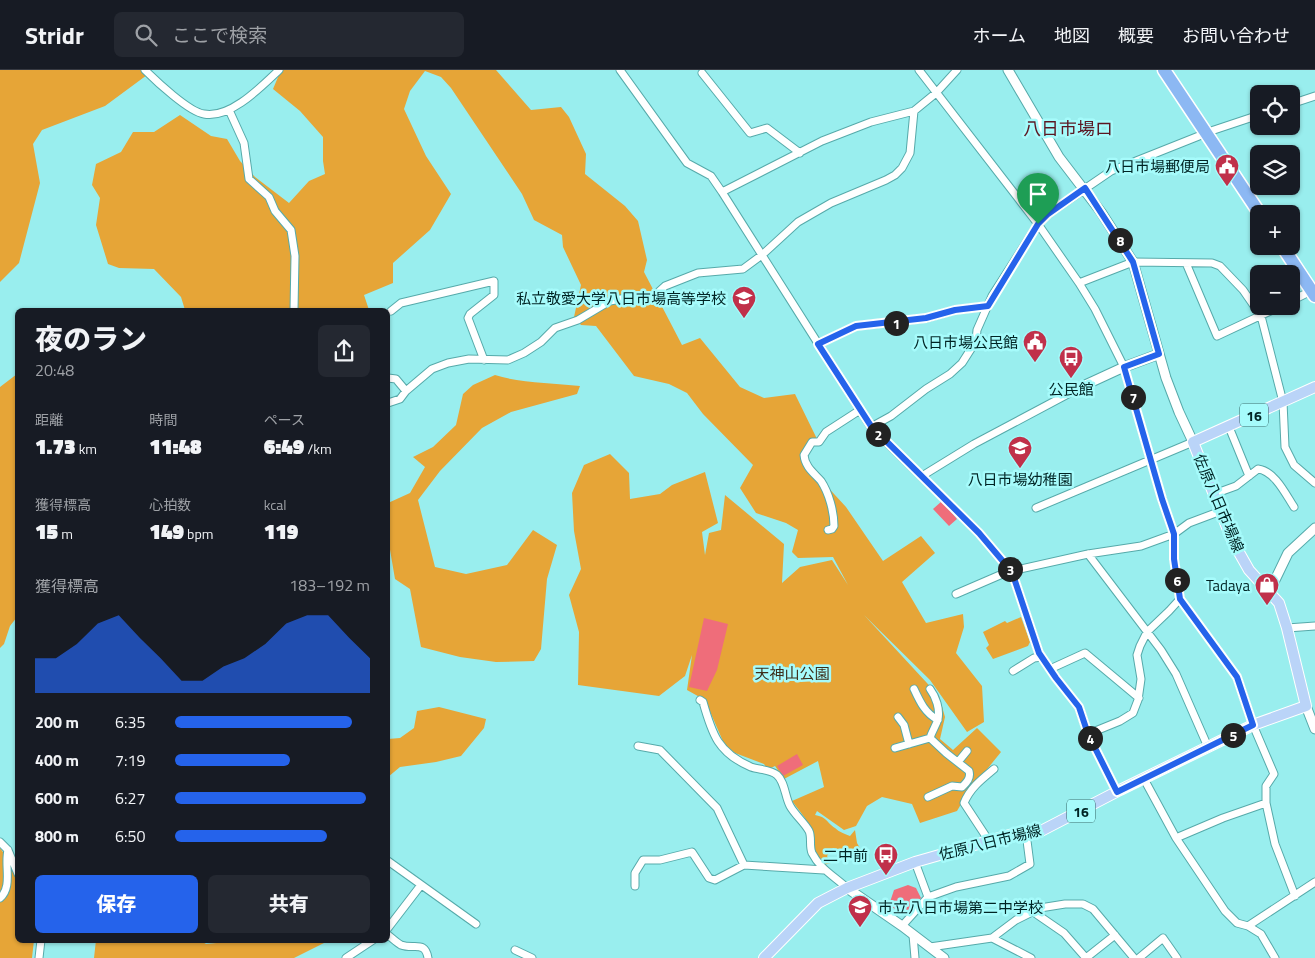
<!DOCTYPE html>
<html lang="ja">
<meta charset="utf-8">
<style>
:root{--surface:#171b24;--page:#242831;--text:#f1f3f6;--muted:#9ea1a6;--line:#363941;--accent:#2563eb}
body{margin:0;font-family:"Titillium Web","Noto Sans JP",sans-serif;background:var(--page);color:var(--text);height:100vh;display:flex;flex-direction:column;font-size:19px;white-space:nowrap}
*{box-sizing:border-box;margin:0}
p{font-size:16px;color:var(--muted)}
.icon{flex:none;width:28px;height:28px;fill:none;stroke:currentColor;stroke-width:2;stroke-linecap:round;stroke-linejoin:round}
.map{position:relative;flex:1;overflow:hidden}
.details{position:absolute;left:15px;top:238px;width:375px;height:635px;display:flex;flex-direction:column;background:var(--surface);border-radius:8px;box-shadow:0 1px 4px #0004}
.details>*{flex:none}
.controls{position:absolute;left:1250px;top:15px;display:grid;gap:10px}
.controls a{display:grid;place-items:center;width:50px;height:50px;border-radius:8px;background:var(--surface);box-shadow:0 1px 4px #0004;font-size:25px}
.pin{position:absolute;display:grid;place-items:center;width:42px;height:42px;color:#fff;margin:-51px -21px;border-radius:50% 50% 50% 0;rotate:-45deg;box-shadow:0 0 5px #0007}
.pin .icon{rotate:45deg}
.km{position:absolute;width:25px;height:25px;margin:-12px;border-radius:50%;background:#222;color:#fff;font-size:14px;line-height:25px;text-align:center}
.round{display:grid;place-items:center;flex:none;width:52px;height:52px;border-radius:8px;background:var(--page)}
.head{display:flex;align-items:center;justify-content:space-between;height:85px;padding:0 20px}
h1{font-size:28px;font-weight:800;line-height:38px}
.stats{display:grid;grid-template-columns:repeat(3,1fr);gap:8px;height:85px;padding:5px 20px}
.stats div{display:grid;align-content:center}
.stats b{font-size:21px;font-weight:800}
.stats small{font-size:14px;font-weight:400}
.stats p{font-size:14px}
.chart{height:140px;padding:10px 20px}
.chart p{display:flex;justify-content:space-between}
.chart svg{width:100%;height:90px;margin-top:5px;fill:var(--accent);opacity:.7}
.button{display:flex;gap:10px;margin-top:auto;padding:10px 20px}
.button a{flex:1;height:58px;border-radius:8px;background:var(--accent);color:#fff;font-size:20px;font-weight:800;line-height:58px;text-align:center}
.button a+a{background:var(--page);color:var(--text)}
ul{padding:0 20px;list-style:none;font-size:16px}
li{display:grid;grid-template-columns:80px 60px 1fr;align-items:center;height:38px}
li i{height:12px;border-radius:6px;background:var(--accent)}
header{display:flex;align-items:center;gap:30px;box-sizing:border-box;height:70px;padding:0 25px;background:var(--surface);border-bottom:1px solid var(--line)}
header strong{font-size:24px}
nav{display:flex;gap:28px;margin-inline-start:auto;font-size:18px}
.search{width:350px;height:45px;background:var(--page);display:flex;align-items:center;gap:12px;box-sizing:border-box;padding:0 18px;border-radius:8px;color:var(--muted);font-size:19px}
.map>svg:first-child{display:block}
</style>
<header>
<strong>Stridr</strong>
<div class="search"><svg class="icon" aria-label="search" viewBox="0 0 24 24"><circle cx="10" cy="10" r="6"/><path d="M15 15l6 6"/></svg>ここで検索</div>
<nav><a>ホーム</a><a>地図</a><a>概要</a><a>お問い合わせ</a></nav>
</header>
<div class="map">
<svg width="1315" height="888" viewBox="0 0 1315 888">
<rect width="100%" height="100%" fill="#9ee"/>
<path fill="#e6a537" d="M0,0h141l6,5 -42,31 -63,24 -9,14 7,39 -21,80 -19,19z
M281,0h215l35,40 30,-3 8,10 17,37 -1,20 40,32 13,15 9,39 -3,12 38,73 18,-7 40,49 24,11 31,-4 23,47 -17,17 45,49 37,54 38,-25 14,17 -33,29 24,41 37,-9 1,13 -8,26 26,33 2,36 -17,10 -37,-52 -66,-65 75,81 6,21 -5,22 13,11 24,-22 24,24 -34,42 -10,17 -37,12 -8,-19 -30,-7 -15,9 -11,20 -12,4 -27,-19 -2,4c12,2 11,7 20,13 4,4 10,6 15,8l5,-6 2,13 8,14v6l-32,-15 -6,8 4,7 -7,2 -3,-6 -6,-4 -10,-37 -13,-17 32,-14 -6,-26 -34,18 -9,-13 -4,2 -5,-1 -2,-3 -29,-11 -10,-7 -20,-46 -18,-10 5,-35 -7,21 -26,20 -81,-11 1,-53 -10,-37 12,-26 -7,-38 -2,-38 12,-28 26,-11 19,19 1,26 30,-5 12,-9 33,-13 13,51 -16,9 3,23 4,-22 12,-3 4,-35 59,49 -2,39 18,-16 32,-7 16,25 -15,-28 -35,1 -6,-6 6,-22 -12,-7 -30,-10 -16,-25 13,-23 -50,-51 -16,-21 -18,-9 -35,-8 -38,-50 -15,-1 -7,-8 7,-32 -18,-38 -1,-12 -28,-15 -12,-26 -71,-106 -10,-11 -16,-6 -15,20 -6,18 22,47 25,38 -21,36 -37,33v20l-29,12 5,15h-184l-4,-13 -27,-28 -35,-1 -11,-4 -12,-39 4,-27 -8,-13 4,-21 25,-12 12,-20h21l26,-17 31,21 16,3 13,22 15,16 34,26 20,-22 16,-7 -2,-13v-24l-23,-26 -27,-22z
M17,304v243l-7,9 -6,18 -4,4v-261z
M495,305c24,8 58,8 85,11l-3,8 -66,18 -29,16 -42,43 -22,29 17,67 31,7 41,-9 26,-35 24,15 -10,34 -6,70 -7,12 -38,1 -36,-5 -39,-10 -11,-58 -15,-10 -7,-41v-35l22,-10 15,-26 -12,-10 20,-10 23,-22 7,-31 10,-9z
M1021,547l9,25 -2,4 -35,13 -7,-11 3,-3 -6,-13 22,-11 2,2z
M439,637l47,12 -2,9 -23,28 -25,6 -36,5 -12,10v-38l12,-1 14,-10 3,-17z
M0,778l10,14 7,18 1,60h16l-2,18h-32z
M96,870h104l6,4 31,-3 1,-1h92l-36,18h-200z"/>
<path fill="#ef6d7a" d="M942,431l15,18 -8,7 -16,-17z
M704,548l24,6 -11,46 -10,21 -18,-4z
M797,684l6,11 -20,11 -6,-10z
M908,815l8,3 5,10 -17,17 -15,-10 5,-15z"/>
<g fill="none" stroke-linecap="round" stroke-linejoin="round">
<defs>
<path id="street" d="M145,0c11,11 44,42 59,44 26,5 57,-27 75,-44
M620,0l67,93 24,13 11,16 149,235 108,106 33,39 27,81 17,25 23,29 9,27 29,58
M919,0l119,154 41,59 16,26 29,58 38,132 12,35v25l6,40 57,78 16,48 21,49 -8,12v17l9,41 20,52
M702,3l48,60 17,-5 33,25
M1291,34l24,-8
M229,40l15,33 5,36 20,18 6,14 16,19 4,26 -1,54
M722,122l100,-51 49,-19 43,-11 22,-18 21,-23
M1186,193l31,73 64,-30
M1079,213l54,-21 79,1 8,3 23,24 18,26 22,86 2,45 9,18 21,18
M1291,231l22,-11
M391,241l10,-8 93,-22v14l-24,19 -2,4 16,42
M818,274l38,-18 71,-8 28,-8 33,-4
M388,308l8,1 10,12
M388,333l12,-4 6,-8 26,-22 16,-6 21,-4 39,1 16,-7 17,-11 14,-14 23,-8 32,-19 16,-3 29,-3 10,-9 33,-13 45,-4 19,-14 36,-33 33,-19 55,-23 9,-5 7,-7 8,-15 4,-42
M871,357l20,-11 35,-27 24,-15 12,-11 14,-22 1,-11 15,-34 46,-72 10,-10 63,-43 103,-41 45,-15
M1229,357l20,49
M922,406l52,-32 111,-59
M1214,424l22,-8 22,-17c17,2 28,26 36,38
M1036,438l157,-66
M828,460l4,-1 2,-3c0,-14 -5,-33 -13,-45 -7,-8 -16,-14 -17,-26l8,-13h7l7,-10 34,-22
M1088,484l73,96 15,24 32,73
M956,524l51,-22 81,-18 53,-8 33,-12 15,-11 32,-12
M1287,558l28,-2
M1050,599l35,-16 54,45
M1013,601l21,-13 8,-1
M914,619c6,13 11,24 24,31
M930,619c6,8 10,20 8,30 -2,7 -6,12 -8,19
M700,630l3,2c9,32 15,51 48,65 8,3 19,2 26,8 8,7 8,22 13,31 5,9 14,16 19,25 3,6 0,15 3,22 8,16 22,23 35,35
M898,647l6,8 5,19
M1088,664l32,-13 13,-8 5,-13 3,-21 -4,-24 3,-9 7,-14 22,-21 11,-12
M638,676l22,4 57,58 27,57
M895,678l35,-10
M958,692l9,-11
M1144,709l32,59 49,73 12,12 11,3 13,8 14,24
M928,727l24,-11 10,1c5,-5 9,-9 7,-16l-23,-18 -16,-15
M1176,768l47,-20 43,-15
M989,771l-25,-38c6,-15 18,-24 30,-34
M0,772l8,8 10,24
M388,791l88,63
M915,792l13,35
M635,816v-13l8,-13h17l32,-8 17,26 6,2 29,-15 80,5
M0,828c13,-11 4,-33 8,-48
M1032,841l32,22 22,25
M902,856l26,-29 28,-10 53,-11 21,-12 -4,-31
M1248,856l67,-44
M388,858l33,-43
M388,865c4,3 9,8 13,10 13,5 24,-5 27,13
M913,865l2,23
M992,868l39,20
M930,877l62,-9 24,-18 24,-12 25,-4h18l10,5 41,49
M515,880l17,8
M39,888l2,-18
M346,888l27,-18
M1086,888l29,-23
M1139,888l24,-20 14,20"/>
<path id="secondary" d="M1008,0l51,87 42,55 32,50 33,116 13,34 14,30
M1085,315l39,-18 35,-13
M1266,519l8,-7 14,-29 27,-25
M1306,636l9,23
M847,818l55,38 42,32"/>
<path id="primary" d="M764,888l54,-55 29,-15 68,-26 98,-28 28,-3 79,-41 133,-65 53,-19 -19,-78 -8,-25 -30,-33 -17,-30 -39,-98 122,-55"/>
<path id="highway" d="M1164,0l96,144
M1282,176l33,50"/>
</defs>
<use href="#street" stroke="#56aaaa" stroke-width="9"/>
<use href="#secondary" stroke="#56aaaa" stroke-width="11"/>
<use href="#primary" stroke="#fff" stroke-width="12"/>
<use href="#highway" stroke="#fff" stroke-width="15"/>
<use href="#street" stroke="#fff" stroke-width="7"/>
<use href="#secondary" stroke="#fff" stroke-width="9"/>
<use href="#primary" stroke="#bad4f8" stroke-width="10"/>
<use href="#highway" stroke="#8cb8f3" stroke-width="12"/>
</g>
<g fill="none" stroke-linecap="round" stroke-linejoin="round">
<defs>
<path id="route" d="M1085,118l48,74 26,92 -35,13 38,132 12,35v25l6,40 57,78 16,48 -136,67 -29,-58 -9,-27 -23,-29 -17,-25 -27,-81 -33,-39 -108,-107 -53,-82 38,-18 70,-8 29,-8 33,-4 50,-82 10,-10z"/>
</defs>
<use href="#route" stroke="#fff" stroke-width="10"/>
<use href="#route" stroke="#2563eb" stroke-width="6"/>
</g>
<defs>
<symbol id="civic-pin" viewBox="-11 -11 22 30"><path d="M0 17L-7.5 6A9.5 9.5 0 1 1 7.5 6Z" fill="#c0304a" stroke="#a6fbfb"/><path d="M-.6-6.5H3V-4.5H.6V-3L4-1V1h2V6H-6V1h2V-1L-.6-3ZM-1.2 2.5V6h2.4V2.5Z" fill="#fff"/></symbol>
<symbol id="school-pin" viewBox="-11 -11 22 30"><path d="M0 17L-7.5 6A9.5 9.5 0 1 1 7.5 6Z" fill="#c0304a" stroke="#a6fbfb"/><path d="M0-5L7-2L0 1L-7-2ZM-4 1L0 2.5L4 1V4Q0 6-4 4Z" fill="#fff"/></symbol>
<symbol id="bus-pin" viewBox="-11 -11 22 30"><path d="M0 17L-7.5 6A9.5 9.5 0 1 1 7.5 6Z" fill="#c0304a" stroke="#a6fbfb"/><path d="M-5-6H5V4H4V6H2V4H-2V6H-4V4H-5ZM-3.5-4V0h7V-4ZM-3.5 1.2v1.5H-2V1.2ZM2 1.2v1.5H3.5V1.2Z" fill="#fff"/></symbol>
<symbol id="shop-pin" viewBox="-11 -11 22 30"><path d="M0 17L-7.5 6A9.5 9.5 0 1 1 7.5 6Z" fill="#c0304a" stroke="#a6fbfb"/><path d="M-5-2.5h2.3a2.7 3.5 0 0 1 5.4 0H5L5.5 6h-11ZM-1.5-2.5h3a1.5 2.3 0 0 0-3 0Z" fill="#fff"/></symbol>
</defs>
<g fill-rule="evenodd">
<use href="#civic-pin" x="1213" y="82" width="28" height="38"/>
<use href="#school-pin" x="730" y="214" width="28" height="38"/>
<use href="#civic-pin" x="1021" y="258" width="28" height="38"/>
<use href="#bus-pin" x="1057" y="274" width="28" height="38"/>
<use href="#school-pin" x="1006" y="364" width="28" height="38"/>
<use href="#shop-pin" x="1253" y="501" width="28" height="38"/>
<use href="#bus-pin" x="872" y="771" width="28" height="38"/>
<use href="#school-pin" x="846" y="823" width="28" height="38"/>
</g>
<g text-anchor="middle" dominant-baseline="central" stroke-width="5" stroke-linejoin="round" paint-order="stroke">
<g fill="#a6fbfb" stroke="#326464" stroke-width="1">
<rect x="1240" y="333.5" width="28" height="23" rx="4"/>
<rect x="1067" y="729.5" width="28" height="23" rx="4"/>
</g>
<g font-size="14" font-weight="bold" fill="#002424">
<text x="1254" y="345">16</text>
<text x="1081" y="741">16</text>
</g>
<g font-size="15" fill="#002424" stroke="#a6fbfb" text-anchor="end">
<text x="1210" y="96">八日市場郵便局</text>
<text x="726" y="228">私立敬愛大学八日市場高等学校</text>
<text x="1018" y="272">八日市場公民館</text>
<text x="1071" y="319" text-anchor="middle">公民館</text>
<text x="1020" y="409" text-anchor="middle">八日市場幼稚園</text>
<text x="1250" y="515">Tadaya</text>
<text x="868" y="785">二中前</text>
<text x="878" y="837" text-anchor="start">市立八日市場第二中学校</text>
</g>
<g font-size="15" fill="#002424" stroke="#a6fbfb">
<text transform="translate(1219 433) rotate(67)">佐原八日市場線</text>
<text transform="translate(990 772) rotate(-14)">佐原八日市場線</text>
</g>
<g font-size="15" fill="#3d2f1b" stroke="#a6fbfb">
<text x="792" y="603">天神山公園</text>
</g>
<g font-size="18" fill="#5c1722" stroke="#a6fbfb">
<text x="1068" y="58">八日市場ロ</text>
</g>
</g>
</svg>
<div class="controls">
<a><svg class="icon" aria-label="locate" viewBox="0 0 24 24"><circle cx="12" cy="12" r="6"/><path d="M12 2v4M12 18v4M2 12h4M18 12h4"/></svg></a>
<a><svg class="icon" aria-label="layers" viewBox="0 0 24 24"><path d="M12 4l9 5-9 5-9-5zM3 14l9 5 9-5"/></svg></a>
<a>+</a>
<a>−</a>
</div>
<div class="pin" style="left:1038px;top:154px;background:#1e9e55"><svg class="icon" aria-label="arrive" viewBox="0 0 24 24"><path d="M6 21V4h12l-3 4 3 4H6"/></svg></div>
<b class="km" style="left:896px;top:253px">1</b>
<b class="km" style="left:878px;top:364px">2</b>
<b class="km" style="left:1010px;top:499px">3</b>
<b class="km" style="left:1090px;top:668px">4</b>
<b class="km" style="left:1233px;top:665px">5</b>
<b class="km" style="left:1177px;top:510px">6</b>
<b class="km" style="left:1133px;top:327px">7</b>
<b class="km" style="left:1120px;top:170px">8</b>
<section class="details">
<div class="head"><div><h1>夜のラン</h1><p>20:48</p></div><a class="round"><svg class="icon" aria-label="share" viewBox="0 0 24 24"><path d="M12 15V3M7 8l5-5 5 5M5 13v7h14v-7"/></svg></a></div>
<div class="stats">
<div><p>距離</p><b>1.73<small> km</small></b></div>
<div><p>時間</p><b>11:48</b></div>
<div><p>ペース</p><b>6:49<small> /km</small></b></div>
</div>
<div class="stats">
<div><p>獲得標高</p><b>15<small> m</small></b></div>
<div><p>心拍数</p><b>149<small> bpm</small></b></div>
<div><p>kcal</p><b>119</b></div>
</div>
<div class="chart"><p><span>獲得標高</span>183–192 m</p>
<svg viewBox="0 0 160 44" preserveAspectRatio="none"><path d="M0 44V27L10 27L20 20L30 10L40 6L50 17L60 27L70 38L80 38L90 31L100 27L110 20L120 10L130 6L140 6L150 17L160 27V44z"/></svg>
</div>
<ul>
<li><b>200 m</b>6:35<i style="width:91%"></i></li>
<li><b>400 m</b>7:19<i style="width:59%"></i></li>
<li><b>600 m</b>6:27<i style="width:98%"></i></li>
<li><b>800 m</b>6:50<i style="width:78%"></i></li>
</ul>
<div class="button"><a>保存</a><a>共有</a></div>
</section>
</div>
